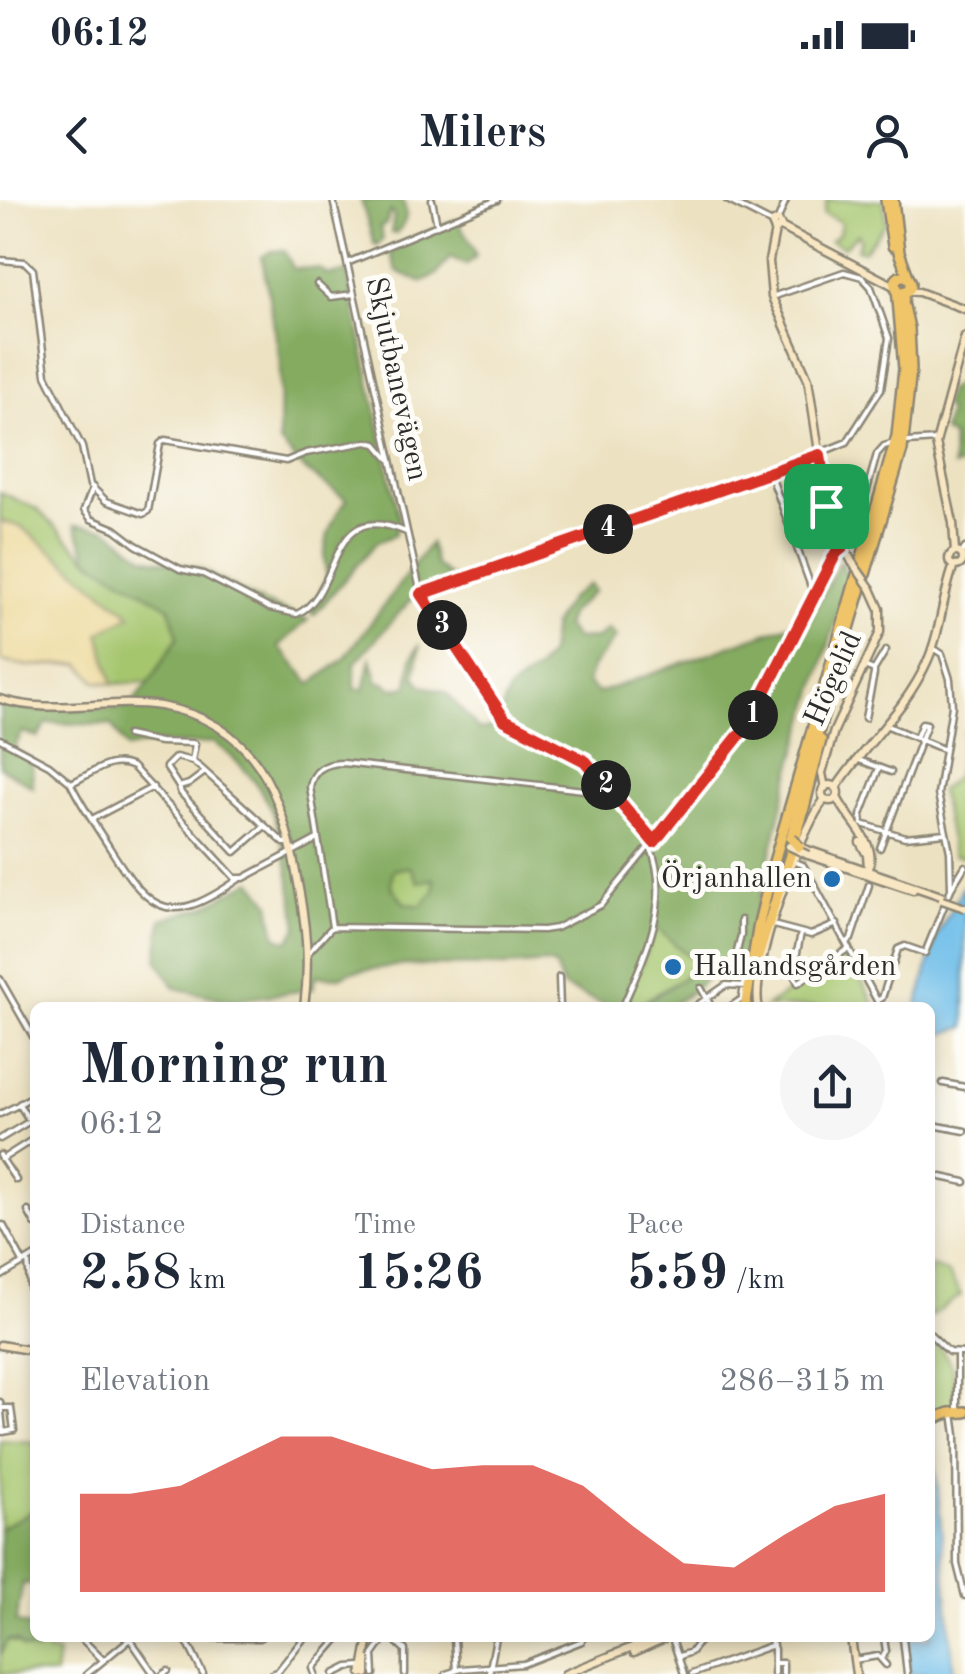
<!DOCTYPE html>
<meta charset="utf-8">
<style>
:root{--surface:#fff;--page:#f6f6f7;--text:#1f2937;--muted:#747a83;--accent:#d93025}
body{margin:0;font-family:"Old Standard TT",serif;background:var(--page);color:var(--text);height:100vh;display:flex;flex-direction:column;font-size:38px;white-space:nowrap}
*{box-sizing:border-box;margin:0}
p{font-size:32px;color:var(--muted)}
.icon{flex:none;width:55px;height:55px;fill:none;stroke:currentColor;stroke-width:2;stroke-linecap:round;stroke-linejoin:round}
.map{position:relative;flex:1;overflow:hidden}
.details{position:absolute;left:30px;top:802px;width:905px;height:640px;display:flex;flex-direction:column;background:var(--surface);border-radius:15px;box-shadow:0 5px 15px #0003}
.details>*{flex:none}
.pin{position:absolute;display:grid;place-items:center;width:85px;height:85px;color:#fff;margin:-42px;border-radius:20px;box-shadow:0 5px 15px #0006}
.km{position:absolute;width:50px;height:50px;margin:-25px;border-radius:50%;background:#222;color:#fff;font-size:28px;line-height:50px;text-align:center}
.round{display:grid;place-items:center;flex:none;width:105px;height:105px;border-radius:52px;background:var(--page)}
.summary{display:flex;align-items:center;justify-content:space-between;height:170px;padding:0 50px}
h1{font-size:55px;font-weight:700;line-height:75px}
.figures{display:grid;grid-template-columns:repeat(3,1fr);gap:15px;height:170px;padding:10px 50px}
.figures div{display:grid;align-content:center}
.figures b{font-size:50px;font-weight:700}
.figures small{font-size:28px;font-weight:400}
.figures p{font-size:28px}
.chart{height:280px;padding:20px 50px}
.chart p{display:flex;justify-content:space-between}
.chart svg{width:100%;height:180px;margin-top:10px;fill:var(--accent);opacity:.7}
.status{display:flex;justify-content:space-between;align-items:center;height:70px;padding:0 50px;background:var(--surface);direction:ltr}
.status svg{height:28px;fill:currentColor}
header{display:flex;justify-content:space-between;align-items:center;height:130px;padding:0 50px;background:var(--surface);font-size:45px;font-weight:700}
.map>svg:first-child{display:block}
</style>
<div class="status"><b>06:12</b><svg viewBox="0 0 49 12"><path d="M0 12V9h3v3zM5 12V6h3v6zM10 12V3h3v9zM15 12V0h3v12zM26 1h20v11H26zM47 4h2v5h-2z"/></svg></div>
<header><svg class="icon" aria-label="back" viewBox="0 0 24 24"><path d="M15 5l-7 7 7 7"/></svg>Milers<svg class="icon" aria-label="person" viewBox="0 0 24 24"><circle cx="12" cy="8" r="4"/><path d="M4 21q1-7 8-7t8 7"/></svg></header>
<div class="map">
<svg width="965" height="1474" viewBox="0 0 965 1474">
<rect width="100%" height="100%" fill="#fdfcf7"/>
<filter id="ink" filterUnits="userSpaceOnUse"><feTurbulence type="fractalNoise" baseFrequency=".01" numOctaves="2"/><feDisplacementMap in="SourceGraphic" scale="20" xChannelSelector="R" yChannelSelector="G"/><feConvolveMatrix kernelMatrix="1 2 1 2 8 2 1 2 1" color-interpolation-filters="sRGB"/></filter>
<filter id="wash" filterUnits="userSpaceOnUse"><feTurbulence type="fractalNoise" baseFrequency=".0048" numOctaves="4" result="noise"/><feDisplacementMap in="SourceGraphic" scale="40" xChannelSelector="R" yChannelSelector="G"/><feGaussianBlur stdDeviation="2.25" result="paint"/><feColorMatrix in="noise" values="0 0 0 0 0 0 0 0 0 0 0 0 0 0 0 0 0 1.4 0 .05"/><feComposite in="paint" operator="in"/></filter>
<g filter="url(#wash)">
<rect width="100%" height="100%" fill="#ece1c0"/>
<path fill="#a6c66e" stroke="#68784c" stroke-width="2.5" d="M827,0h57l2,23 -22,28 -7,-2 4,-10 -3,-5 -14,13 -14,-6 9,-7 2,-12 -17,-8z
M0,292l37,17 51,50 82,48 8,30 -28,45 -37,2 -14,-52 31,-18 -109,-87 -21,-6z
M965,530v128l-12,-3 -13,-65 17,-14z
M410,667l24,11 1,13 -13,15 -18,-3 -13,-17 1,-16z
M655,726l39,35 -11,17 -48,29 -7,-10z
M846,753l30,54h-110z
M930,1066l18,7 13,22 -31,22z
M930,1138c23,20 27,36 23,68l-22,8z
M0,1240l35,2v68l-35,18z
M44,1438l6,2 -2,12 10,2 -3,20h-55v-18l7,-16 30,11 6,-5z"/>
<path fill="#84ab61" stroke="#586b46" stroke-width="2.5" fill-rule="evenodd" d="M361,0h41c7,13 5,23 -6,33h-5l3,-17 -3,-5 -5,13 -6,3 3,12 -6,6 -3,-1z
M456,20l17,25 3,11 -10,9 -16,-8 -13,17 -16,8 -24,-11 -7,-18 3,-7z
M272,51h13l8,17 27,1 8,6 19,-3 52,247 -4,16 -18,7 -63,73 -4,-4 17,-33 -3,-21 4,-23 9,-21 10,-13 -43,-31 -25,-27 1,-81 -18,-104z
M965,166v98l-12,3 -1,-30 -9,-5 5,-20 -5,-7 5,-15 9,-5z
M75,325l32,4 37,28 54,11 62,33 48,19 -29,26 32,38 33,-25 86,-116 6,22 15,12 -35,17 -61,69v26l9,1 7,-31 7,23 7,1 8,6 15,-3 4,-28 8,-14 -5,33 8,9 23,6 33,38 17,-3 13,-37 28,-20 12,-16 4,-30 17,-26 19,-14 5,7 -24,22 -5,13 11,13 21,-1 11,-9 8,8 -24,30 -5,16 11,10 213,-76 29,-56 9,16 -58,193 -45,186c-32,6 -47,35 -74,49 -9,5 -23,2 -33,2l44,-29 11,-17 -38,-34 -28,70 7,10h-25l-47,-20 -8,-21 -9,-3 -37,3 -106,-1 -53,7 -10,5 -25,-1 -2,13 -82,12 -56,-13 -18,-29 5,-40 42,-12 48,-27 18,23 6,34 13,4 9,-15c-15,-78 -14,-134 -85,-184 -29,6 -58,-3 -86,7l-16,-24 -64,-2 -9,14 -16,-5 -8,17 18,11 1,27 -33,-20v-64l34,7 95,-3 21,-26 28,-44 -9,-30 -81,-48zM410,667l8,15 16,-3 1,12 -14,15 -17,-3 -13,-17 2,-16z
M35,1310v75l-12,-2 -7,39 19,6v10h9l-1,8 -6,5 -15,-3 -5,-7 -10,-1 -7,16v-128z"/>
<path fill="#eeda9e" stroke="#8c8264" stroke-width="2.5" d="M0,321l21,6 110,88 -32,18 14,51 -16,-2 -17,-18 -52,2 -28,-5z"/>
<path fill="#6ebee9" stroke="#4c748a" stroke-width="2.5" d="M965,684v143l-28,9 -7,84v-112h-13l19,-71z
M930,1203l24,271h-44l-5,-36h25z"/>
</g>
<g filter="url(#ink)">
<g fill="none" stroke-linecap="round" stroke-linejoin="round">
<defs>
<path id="street" d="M333,0l88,394 84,126 80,41 69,81
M432,0l5,25
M727,0l45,23
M778,19l8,-19
M0,60l25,2 8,8 13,105 36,72 8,38 16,16 37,13 5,-3 12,-67 5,-4 121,21 20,-8 61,-11 9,2 13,15
M347,63l150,-63
M317,84l14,13 23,-3
M907,242l30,-2
M770,273l44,122
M93,287l-9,23 7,9 24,10 21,16 44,24 23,5 66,34 28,6c47,-22 28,-118 109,-82
M961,354l4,-6
M421,394l349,-121 77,-31 34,-53 8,-51 -18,-51 -9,-10 -18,-5 -72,25
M933,448l9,6 8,25 2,27 -14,88 12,58 1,37
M864,466l10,4v4l-9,44
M874,470l12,-20
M888,526l57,24
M127,535l33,7 32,1 3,1 -3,17
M0,539l49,26 22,18c22,-9 38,-27 62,-16l102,111h9l73,-39
M859,560l32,12
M879,568l-18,47 1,9 43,13 40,-4
M205,572l-16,12 -10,3 -13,-20 10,-10 16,4 9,7 83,75h6
M71,584c11,23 27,45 40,66 42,67 61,75 128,29
M179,587l2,6 54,59 30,-26
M92,619l61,-32
M880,648l47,-124 -5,-1 -6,15
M793,661l10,4 6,10 72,133
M741,720v15l-6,25 10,26
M773,725l38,10 26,-11
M332,727l-22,-140c3,-18 16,-24 33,-24l268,30
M801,733l-8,39 5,11 51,-35
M846,743l5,-4 18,-54
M309,752l23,-25 211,3 13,-2 45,-23 140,-171 95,-181 18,-16 23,-83 7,-8 7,-2
M559,777l1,31
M0,779l35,61
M701,788l11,20
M878,800l4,-2 16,-49 7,-3 20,7 26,-64 14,-23
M622,808c22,-50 51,-108 28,-162
M693,808l33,-23 19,1
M728,808l14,-9 1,-8
M943,883l22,4
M35,895l-16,9 16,25
M0,914l18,-9
M938,926l27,5
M0,939l30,-18
M0,955l2,4 33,-21
M2,959l14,21
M941,977l24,5
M28,1011l7,13
M3,1025l20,37
M28,1061l3,35
M0,1077l35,-21
M930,1134l19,18 16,1
M957,1153v55
M0,1202l3,30 11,-2 -3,-22h-11
M953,1213l3,22 1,129 8,32
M81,1438l21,21
M185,1438l18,36
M186,1438h74
M392,1438l13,12v24
M454,1438l2,32
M672,1438l12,36
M770,1438l4,11v25
M903,1438l4,36
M130,1439l24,35
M680,1456l11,-4 11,-14
M883,1457l3,-6 -2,-13
M854,1460l24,-4 8,9
M774,1463h9v11
M87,1474l44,-36
M163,1474l5,-3
M272,1474l6,-3 26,-33
M315,1474l-2,-6 26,-30
M334,1474l14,-7 14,-1
M374,1474l-1,-19 12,-17
M446,1474l15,-5 62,-5 59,-23
M489,1474l7,-36
M692,1474l81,-29"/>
<path id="secondary" d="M778,20l3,6 -6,4 -3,-7z
M781,27l115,60
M775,30l-6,31 3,36 36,82 21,139 23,44
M906,91l13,1 46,17
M949 359a7 7 0 1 1 14 0a7 7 0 1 1-14 0Z
M955,352l-2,-29 -17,-80 29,-106
M0,499c52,17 107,-1 160,7 96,16 122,88 137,172 9,45 13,84 7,130
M822 593a8 8 0 1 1 16 0a8 8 0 1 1-16 0Z
M825,588l-3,-15 12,-42 46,-99v-23l-9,-20
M836,588c29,-44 69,-77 91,-126 14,-30 15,-65 27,-97
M837,597c9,21 43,48 31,71
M860,642l7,13 1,12
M799,647l145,50
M808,655l105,35
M759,808c-11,-35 42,-180 66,-209
M0,1145l35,6
M851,1438l5,36
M634,1452l31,-14
M367,1459v15
M362,1474l7,-36
M565,1474l90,-36"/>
<path id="highway" d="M886,0l7,46
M893,0l6,52 10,27
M895 84a8 8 0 1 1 16 0a8 8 0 1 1-16 0Z
M791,638l27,-105 84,-283 9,-81 -2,-41 -6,-26 2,-11
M757,760l44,-140 20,-80
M745,808l14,-85 15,-61 123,-426 7,-67 -7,-81
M930,1220l19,-7 16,-1"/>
</defs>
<use href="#street" stroke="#8c8676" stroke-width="9"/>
<use href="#secondary" stroke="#8c8676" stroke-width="11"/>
<use href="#highway" stroke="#8c8676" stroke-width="14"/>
<use href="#street" stroke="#fff" stroke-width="4"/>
<use href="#secondary" stroke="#f9e7c3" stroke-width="6"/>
<use href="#highway" stroke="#f0c469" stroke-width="9"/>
<defs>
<path id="secondary-bridge" d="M852,362l19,27
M789,646l19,9
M942,700l23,8"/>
<path id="highway-bridge" d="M791,638l8,9"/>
</defs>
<use href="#secondary-bridge" stroke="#8c8676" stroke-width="11" stroke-linecap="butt"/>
<use href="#highway-bridge" stroke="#8c8676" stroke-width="14" stroke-linecap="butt"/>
<use href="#secondary-bridge" stroke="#f9e7c3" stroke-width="6"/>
<use href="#highway-bridge" stroke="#f0c469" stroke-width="9"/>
</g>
</g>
<g fill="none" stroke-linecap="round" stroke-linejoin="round" filter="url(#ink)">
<defs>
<path id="route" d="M820,255l9,63 13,30 -6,5 -87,170 -95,119 -69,-81 -80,-41 -84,-126z"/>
</defs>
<use href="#route" stroke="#fff" stroke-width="20"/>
<use href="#route" stroke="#d93025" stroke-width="12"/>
</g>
<g fill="#1f6fb2" stroke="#fdfcf7" stroke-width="4">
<circle cx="832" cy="679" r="10"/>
<circle cx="673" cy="767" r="10"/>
</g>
<g text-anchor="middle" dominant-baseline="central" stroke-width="10" stroke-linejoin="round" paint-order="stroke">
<g font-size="30" fill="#2b2b2b" stroke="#fdfcf7">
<text transform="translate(396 179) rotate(78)">Skjutbanevägen</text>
<text transform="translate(834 479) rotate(-66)">Högelid</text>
</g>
<g font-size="30" fill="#2b2b2b" stroke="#fdfcf7" text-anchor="end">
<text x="812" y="679">Örjanhallen</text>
<text x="693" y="767" text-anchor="start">Hallandsgården</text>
</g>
</g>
</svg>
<div class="pin" style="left:826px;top:306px;background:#1e9e55"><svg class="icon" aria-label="arrive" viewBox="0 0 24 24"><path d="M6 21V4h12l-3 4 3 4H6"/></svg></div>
<b class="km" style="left:753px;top:515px">1</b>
<b class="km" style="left:606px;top:585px">2</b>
<b class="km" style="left:442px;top:425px">3</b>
<b class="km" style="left:608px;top:329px">4</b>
<section class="details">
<div class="summary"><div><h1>Morning run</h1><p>06:12</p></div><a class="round"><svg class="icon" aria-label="share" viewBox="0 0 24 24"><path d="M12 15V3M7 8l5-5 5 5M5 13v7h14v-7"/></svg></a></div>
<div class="figures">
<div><p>Distance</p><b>2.58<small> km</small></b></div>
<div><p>Time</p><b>15:26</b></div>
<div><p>Pace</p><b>5:59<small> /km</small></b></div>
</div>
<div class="chart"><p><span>Elevation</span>286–315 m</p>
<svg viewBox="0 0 160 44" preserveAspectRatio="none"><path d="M0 44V20L10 20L20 18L30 12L40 6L50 6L60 10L70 14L80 13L90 13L100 18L110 28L120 37L130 38L140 30L150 23L160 20V44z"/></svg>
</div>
</section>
</div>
